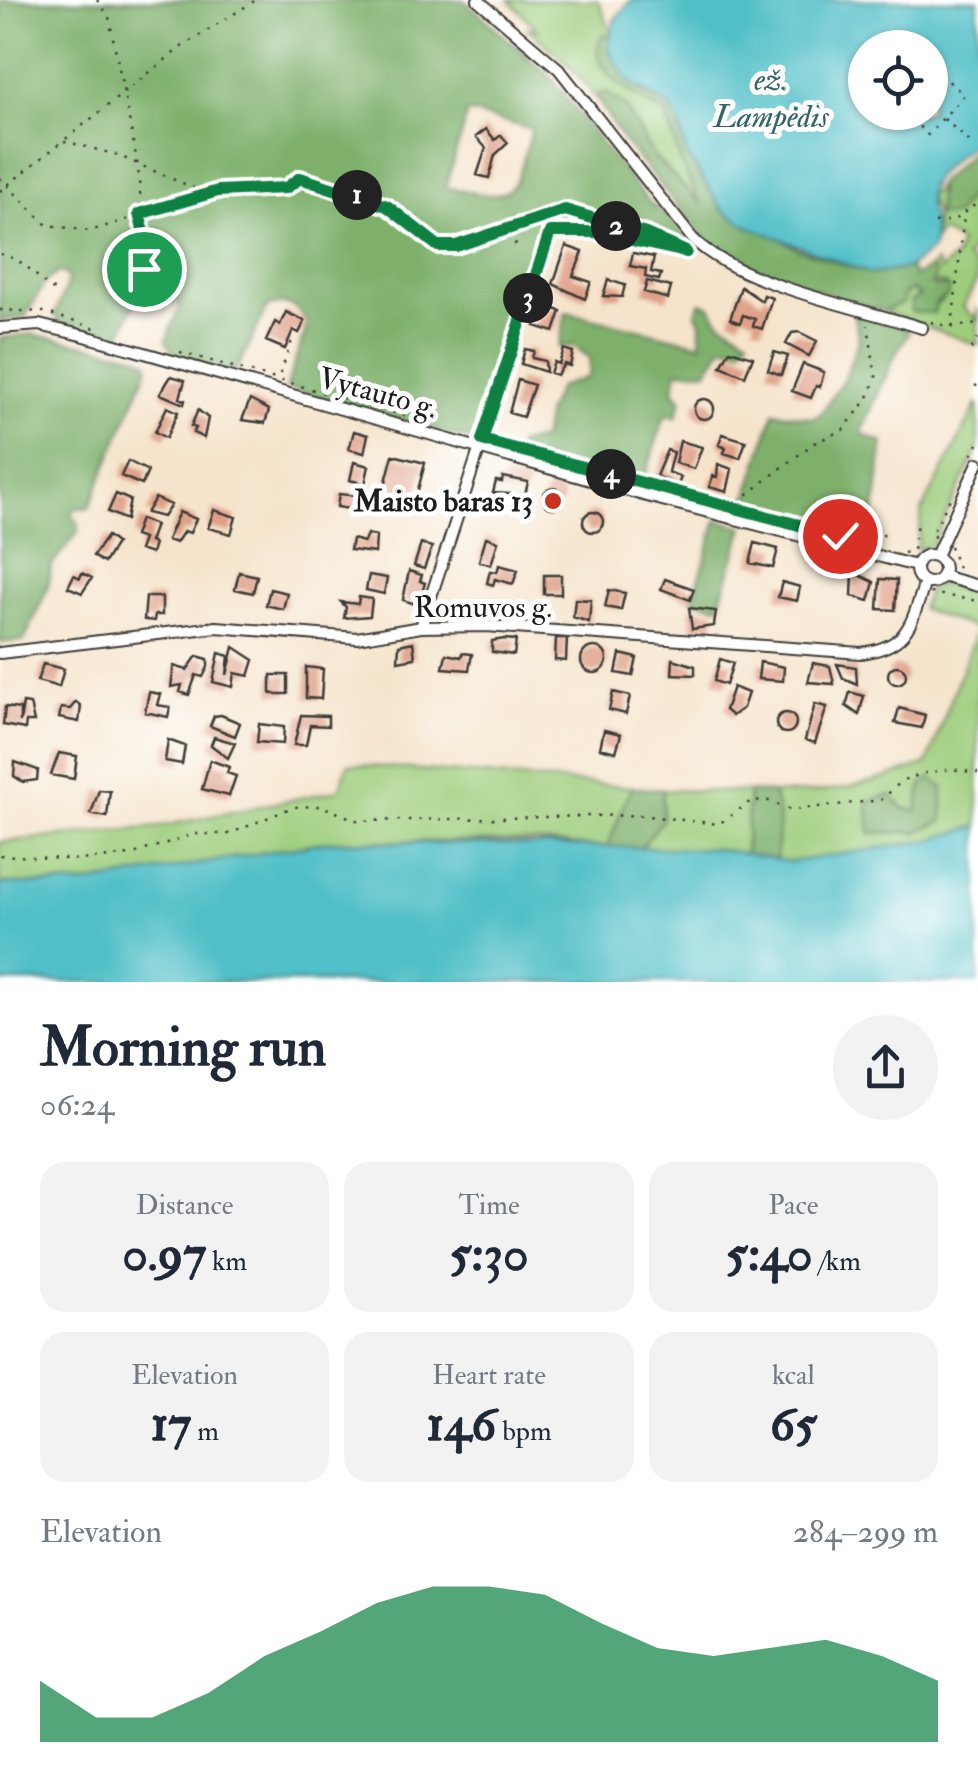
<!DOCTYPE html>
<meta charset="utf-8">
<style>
:root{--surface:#fff;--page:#f2f2f3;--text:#1f2937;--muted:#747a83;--accent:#0b8043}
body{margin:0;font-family:"IM FELL Double Pica",serif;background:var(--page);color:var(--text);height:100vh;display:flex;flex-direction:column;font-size:38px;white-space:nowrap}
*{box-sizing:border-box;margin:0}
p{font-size:32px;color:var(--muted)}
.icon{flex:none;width:55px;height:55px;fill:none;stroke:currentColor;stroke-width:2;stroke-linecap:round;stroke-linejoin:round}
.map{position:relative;height:982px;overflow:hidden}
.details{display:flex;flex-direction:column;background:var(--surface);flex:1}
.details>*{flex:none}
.fabs{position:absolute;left:848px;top:30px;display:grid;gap:20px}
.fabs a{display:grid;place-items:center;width:100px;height:100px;border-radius:50%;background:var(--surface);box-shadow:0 2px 8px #0004;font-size:50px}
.pin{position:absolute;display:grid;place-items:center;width:85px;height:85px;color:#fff;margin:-42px;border:5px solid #fff;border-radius:50%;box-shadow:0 2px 10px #0007}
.km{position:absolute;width:50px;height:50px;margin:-25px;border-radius:50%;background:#222;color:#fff;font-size:28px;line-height:50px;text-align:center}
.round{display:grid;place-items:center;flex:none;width:105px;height:105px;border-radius:52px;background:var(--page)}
.head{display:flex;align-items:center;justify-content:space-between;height:170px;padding:0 40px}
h1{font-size:55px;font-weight:800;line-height:75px}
.metrics{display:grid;grid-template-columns:repeat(3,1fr);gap:15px;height:170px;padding:10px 40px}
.metrics div{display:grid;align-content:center;border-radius:25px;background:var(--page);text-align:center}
.metrics b{font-size:50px;font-weight:800}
.metrics small{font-size:28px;font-weight:400}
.metrics p{font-size:28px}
.chart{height:280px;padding:20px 40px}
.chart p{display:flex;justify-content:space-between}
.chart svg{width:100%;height:180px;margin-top:10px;fill:var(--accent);opacity:.7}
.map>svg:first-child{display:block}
</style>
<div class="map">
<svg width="978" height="982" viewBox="0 0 978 982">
<rect width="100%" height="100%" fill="#fff"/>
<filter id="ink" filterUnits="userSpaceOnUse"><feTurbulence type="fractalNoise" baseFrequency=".01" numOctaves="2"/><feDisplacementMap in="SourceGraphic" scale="20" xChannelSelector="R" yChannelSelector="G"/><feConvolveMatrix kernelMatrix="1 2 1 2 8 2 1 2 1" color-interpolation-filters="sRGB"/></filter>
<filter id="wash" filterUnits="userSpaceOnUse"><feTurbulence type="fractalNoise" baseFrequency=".0048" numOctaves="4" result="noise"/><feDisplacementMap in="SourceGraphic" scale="40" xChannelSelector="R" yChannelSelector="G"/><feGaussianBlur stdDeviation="2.25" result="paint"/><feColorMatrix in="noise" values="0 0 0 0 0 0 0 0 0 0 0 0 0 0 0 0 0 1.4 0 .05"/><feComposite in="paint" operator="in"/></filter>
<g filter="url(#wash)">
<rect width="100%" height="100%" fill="#f5e4cb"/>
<path fill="#9dcd7c" stroke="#5c744c" stroke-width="2.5" d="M509,0h88l3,4 12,31 -9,-1 46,70 17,10 6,9 8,38 22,46 -49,-51 -27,-49 -27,-13v8l-32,-39 -41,-36 12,3z
M978,185v28l-6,-3 6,39 -5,-2 -7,11 10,10 1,12 -14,27 13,12 2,-11v37l-95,-34 20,-8v-7l9,-6 20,19 16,-14 -3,-11 -16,-3 6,-7 -5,-6 6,-6 4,9 15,-14 5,-14 -20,-12 -6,10 1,-27 -7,-17 8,-10 5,14z
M978,403v46l-47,98 -14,3 5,-39z
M655,477l80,22 -7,13 -74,-18z
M940,584l38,10v232l-51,15 -137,21 -14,-3 3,-43 -6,-23c55,3 103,-11 154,-29l50,-135 -56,-20 8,-21z
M348,764l283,23 -24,61 -71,-6 -206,-1 -246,43h-84v-42l158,-15 181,-37z
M663,790l86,2 -4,62 -26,-5 -78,-1 21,-28z"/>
<path fill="#7eb06c" stroke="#4d6644" stroke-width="2.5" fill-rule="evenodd" d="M0,0h464l87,77 58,77 40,48 25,20 18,26 -96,-20 -49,1 -74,212 -187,-53 22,-65c-10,-17 -23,-24 -41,-16l-28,59 -8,7 -55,-15 -10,-17 15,-37 -41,-13 -21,47 -60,-15 -4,-9 13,-32 -2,-8 -7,-2 -13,9 -21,36 -25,4zM467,112l65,17c-19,66 -13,75 -86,58z
M603,34l9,1 -4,14 34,43 27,14 9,13 8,34 36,56 25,17 24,7 27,16 73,25 39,-6 4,8 16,-8 5,6 -3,11 17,2 -1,8 -12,8 -2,10 -23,-1v-11l9,-5 -8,-6 -9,5v8l-20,8 -148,-47 -22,-16 -89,-106 -25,-40v-8l7,-2 20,15 27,49 48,48 -21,-43 -14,-47c-24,-13 -86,-46 -63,-80z
M978,147v38l-23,30 -18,1 1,-33z
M701,302l9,4 9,14 30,18 -7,10 -19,-2 -16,25 -30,-1 -3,20 8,10 -6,17 -11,-2 -24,73 -125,-35 3,-9 23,-5 5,-28 12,-24 29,-10 2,-19 -16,-12 -15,1 7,-35 135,32v-22l-5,-9z
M853,313l53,15 3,5 -13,20 -35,80 22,10 -11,94 -39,2 -92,-24v-15l5,1 28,-89 38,6 8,-3 25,-38 14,-38z
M31,334l104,21 13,7v6l-59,140h-14l-4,6 8,10 -1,8 -27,34 -3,21 -24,54 -24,2v-305z
M717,520l27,7 -25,79 -26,-6z
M931,778l12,9v34l-26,11 -47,1 -3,-32 24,-6 12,13 14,3 5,-27z
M631,787l32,3 -1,30 -21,28h-34z
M749,792l24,1 6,23 -3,43 -31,-5z"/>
<path fill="#51bfc7" stroke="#366e72" stroke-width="2.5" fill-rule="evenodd" d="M631,0h347v141c-16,10 -49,34 -50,53 -1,19 9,29 4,56l-26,19 -35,5 -124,-48 -25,-17 -36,-56 -8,-34 -9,-13 -41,-25 -20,-32 6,-29zM865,48h65v64h-65z
M978,826v156h-978v-98h84l246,-43 389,8 71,13 137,-21z"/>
<g id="blocks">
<path fill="#dfa088" d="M486,129l9,11 6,-5 7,8 -13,12 -6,23 -12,-3 9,-27 -10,-11z
M566,246l17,6 -10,24 18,6 -6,17 -32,-15z
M633,253l21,4 -3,15 10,2 -2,6 -14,-3 1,-8 -16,-3z
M608,280l17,5 -3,12 -19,-1z
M647,281l24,6 -3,12 -24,-7z
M741,287l21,14 2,-6 8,3 -10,31 -9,-3 2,-7 -12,-4 -3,8 -10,-4z
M548,307l13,4 -7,21 -19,-6 4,-11 6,2z
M286,312l19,9 -6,12 -6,-3 -8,19 -19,-8 9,-19 5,3z
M799,332l18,9 -8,15 -23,-12 6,-11z
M525,349l9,2 -2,7 13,3 1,11 -25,-8z
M564,349l9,3 -3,14 -6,-2 -7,11 -7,-2 4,-11 5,2z
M730,350l23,7 -8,19 -24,-10z
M774,352l14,4 -7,19 -13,-5z
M803,364l21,8 -4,15 -4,-1 -5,12 -19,-7z
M171,376l14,4 -5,18 5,2 -1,4 -24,-10z
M518,380l16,5 -11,32 -14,-4z
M694 409a10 10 0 1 1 20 0a10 10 0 1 1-20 0Z
M250,400l19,10 -4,13 -23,-3z
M167,407l11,5 -12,26 -11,-6z
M198,410l10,8 -4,20 -11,-5 3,-5 -5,-2z
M354,431l14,4 -4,18 -15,-4z
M722,434l24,7 -6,17 -16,-5 2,-5 -7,-3z
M680,441l22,6 -8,22 -19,-6z
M667,450l6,2 -5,20 13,5 -3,8 -22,-9z
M393,455l32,8 -11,42 -32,-8z
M128,461l20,10 -6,14 -21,-9z
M354,462l15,4 -4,18 -15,-4z
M718,464l14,5 -5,23 -18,-5 4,-11 4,1z
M503,477l25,5 -3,13 -32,-2 3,-12 6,1z
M543 498a10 10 0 1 1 20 0a10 10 0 1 1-20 0Z
M116,494l14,6 -4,20 -18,-8z
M339,494l19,2 -2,14 -19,-3z
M155,498l16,7 -8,12 -17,-4z
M214,510l22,7 -5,17 -23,-6z
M179,512l17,7 -6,14 -6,-2 -8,12 -9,-3z
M583 522a10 10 0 1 1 20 0a10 10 0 1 1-20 0Z
M140,519l15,6 -6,17 5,2 -3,10 -12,-4 4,-11 -9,-3z
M367,534l9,2 -1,17 -25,-3 2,-11 12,3z
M107,536l9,7 -12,20 -11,-7z
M486,537l12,4 -7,24 -12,-4z
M755,543l23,6 -5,19 -23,-5z
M421,544l11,3 -8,22 -10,-3z
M499,565l19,5 -5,14 -18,-5 -2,6 -6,-2 3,-12 7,1z
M409,571l13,4 -2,6 5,2 -7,22 -15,-5z
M239,572l18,4 -4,17 -18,-4z
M853,572l21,10 -5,19 -17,-5z
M82,573l10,5 -10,15 -14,-6 6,-12 6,3z
M369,575l18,3 -3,16 -18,-4z
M544,575h17v19h-17z
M665,579l29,10 -4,11 -29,-11z
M880,579l17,1 -2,30 -17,-1z
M782,582l18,5 -3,14 -19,-4z
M270,589l17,4 -4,16 -17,-4z
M609,590l16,3 -4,17 -16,-3z
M146,597h16v18h-7l-1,6 -10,-1z
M359,597l13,2 -2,17 -26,2 2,-11 -5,-5 17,2z
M575,599l16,1 -2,22 -16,-5z
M689,608l27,3 -2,15 -22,3z
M556,638h11l-1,23 -11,-1z
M504,639l12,1 -2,15 -22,-3v-11z
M413,642l2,16 -17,3 1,-16z
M234,647l20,13 -5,16 -14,-3 -2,14 -20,-5 6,-29 10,3 -2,19z
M581 660a13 13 0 1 1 26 0a13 13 0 1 1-26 0Z
M462,653l10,1 -3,16 -26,-2 3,-14 15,3z
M620,654l17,4 -4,18 -17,-3z
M197,656l11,3v8l-5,10 -7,-2 -7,20 -9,-3 2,-7 -11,2 3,-21 13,4z
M673,659l22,7v9l-23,-1z
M720,659l13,4 -7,22 -12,-4z
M760,662l24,5 -1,14 -25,-2z
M813,663l17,3 4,18 -26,-2z
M43,664l21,5 -5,18 -22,-6z
M837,664l19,3 1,17 -14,-6z
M888 675a9 9 0 1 1 18 0a9 9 0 1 1-18 0Z
M306,667l17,2 -2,30 -15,-1z
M271,675h17v19h-17z
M733,687l15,6 -5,15 -11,8 -7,-6z
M149,692l11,2 -3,11 13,2 -2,10 -23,-5z
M613,692l17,4 -4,18 -17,-4z
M850,692l14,4 -5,19 -13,-9z
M76,702l5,4 -2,16 -20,-4 2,-10 9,1z
M23,703l7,1 4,18h-8l-1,7 -22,-4 2,-18 15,2v13z
M815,704l12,3 -12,36 -10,-3z
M899,708l26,7 -3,13 -27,-5z
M776 723a10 10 0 1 1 20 0a10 10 0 1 1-20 0Z
M221,715l19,8 -5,13 -25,-10 4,-10z
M301,715l27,1v10l-18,-1 -4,20h-12z
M259,724l25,3 -1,17 -26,-2z
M604,730l17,4 -5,18 -16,-4z
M214,737l21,6 -7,15 -17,-13z
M168,740l17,6 -3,18 -17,-3z
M59,753l18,3 -3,23 -23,-4z
M210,760l19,7 -2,6 9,3 -7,20 -27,-7z
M15,762l23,8 -1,10 -14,2 -9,-6z
M99,790l11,1 -3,26 -16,-3z"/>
</g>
</g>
<g filter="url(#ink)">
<use href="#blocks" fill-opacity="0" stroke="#3d3a36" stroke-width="2.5"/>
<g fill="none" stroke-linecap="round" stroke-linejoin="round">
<defs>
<path id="street" d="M478,0l81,69 133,169c46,47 166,69 230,90
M0,328l39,-3 46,11 558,159 273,71
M916 569a14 14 0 1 1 28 0a14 14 0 1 1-28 0Z
M936,556l42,-93
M942,576l36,10
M421,627l126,-384
M0,653l216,-26 141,11 64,-11 65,-1 375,27c48,-6 50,-29 64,-71"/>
</defs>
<use href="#street" stroke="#3d3a36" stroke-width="14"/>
<path stroke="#3d3a36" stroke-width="2.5" stroke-dasharray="2.5 8" stroke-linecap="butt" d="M97,0l12,17 29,149 10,137 13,4
M904,112l24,23 36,-40 -28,-25 -6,7
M944,119l28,25
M64,141l53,14 88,38
M0,178l47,47 43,6 128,-40 68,-3 14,-9 87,27 51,40h18l39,-15 27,17
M0,191l184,-146 72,-45
M935,223l19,-3 19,-14 5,2
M498,230l67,-20 80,25 41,17
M550,232h45l90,20
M0,254c28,6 33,23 55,37
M0,310l44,2 57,18
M931,322l21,5 26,-3
M952,327l12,-112
M971,349l7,-12
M180,352l233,66
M280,374l14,-39
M975,385l3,2
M972,455l6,-11
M579,466l113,31
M739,501l75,-58 29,-13 24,-30 9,-23 -8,-52
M840,535h46
M935,537l-4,-2 22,-42
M950,546l9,25
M904,553l9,-2 4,-28
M930,593l48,8
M0,855l80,5 50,-5 64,-21h35l64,-27 28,-1 38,15 279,-6 81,9 32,-23 15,-1 25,10 90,-10 22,-20 23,-7 25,-4 27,4"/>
<use href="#street" stroke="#fff" stroke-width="10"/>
</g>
</g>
<g fill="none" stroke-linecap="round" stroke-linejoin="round" filter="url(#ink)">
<defs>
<path id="route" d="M144,269l3,-25 -8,-30 79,-23 68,-3 14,-10 87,28 51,40h18l109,-36 81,24 40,18 -91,-20h-45l-68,208 358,96"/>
</defs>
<use href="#route" stroke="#fff" stroke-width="20"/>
<use href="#route" stroke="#0b8043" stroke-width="12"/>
</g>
<circle fill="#c8321e" stroke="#fff" stroke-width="4" cx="553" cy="501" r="10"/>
<g text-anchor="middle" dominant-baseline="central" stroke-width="10" stroke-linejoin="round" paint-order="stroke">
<g font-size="30" fill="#1c1c1c" stroke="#fff">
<text transform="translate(378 393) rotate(15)">Vytauto g.</text>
<text x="483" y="607">Romuvos g.</text>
</g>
<g font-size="30" font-weight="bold" fill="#1c1c1c" stroke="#fff" text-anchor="end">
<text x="533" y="501">Maisto baras 13</text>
</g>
<g font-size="32" font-style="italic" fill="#346569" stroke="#fff">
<text x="771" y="80">ež.<tspan x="771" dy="37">Lampėdis</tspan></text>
</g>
</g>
</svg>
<div class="fabs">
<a><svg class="icon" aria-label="locate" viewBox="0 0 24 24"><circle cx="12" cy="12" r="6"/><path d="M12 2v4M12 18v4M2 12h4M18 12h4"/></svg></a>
</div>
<div class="pin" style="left:144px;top:269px;background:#1e9e55"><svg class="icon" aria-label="arrive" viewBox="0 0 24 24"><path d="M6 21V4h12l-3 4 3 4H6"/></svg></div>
<div class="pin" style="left:840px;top:536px;background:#d93025"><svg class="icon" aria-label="check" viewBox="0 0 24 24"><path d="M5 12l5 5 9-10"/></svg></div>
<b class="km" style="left:357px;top:195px">1</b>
<b class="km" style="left:616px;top:226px">2</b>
<b class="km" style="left:528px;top:298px">3</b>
<b class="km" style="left:611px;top:474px">4</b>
</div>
<section class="details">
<div class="head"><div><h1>Morning run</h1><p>06:24</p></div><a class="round"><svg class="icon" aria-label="share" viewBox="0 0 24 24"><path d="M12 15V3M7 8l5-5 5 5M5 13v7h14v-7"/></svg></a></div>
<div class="metrics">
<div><p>Distance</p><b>0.97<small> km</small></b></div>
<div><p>Time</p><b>5:30</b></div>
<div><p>Pace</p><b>5:40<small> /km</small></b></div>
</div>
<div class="metrics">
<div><p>Elevation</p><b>17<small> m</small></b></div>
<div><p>Heart rate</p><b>146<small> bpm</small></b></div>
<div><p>kcal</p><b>65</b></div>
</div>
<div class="chart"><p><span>Elevation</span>284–299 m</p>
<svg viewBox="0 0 160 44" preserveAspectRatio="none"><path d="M0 44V29L10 38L20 38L30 32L40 23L50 17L60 10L70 6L80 6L90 8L100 15L110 21L120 23L130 21L140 19L150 23L160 29V44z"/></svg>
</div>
</section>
